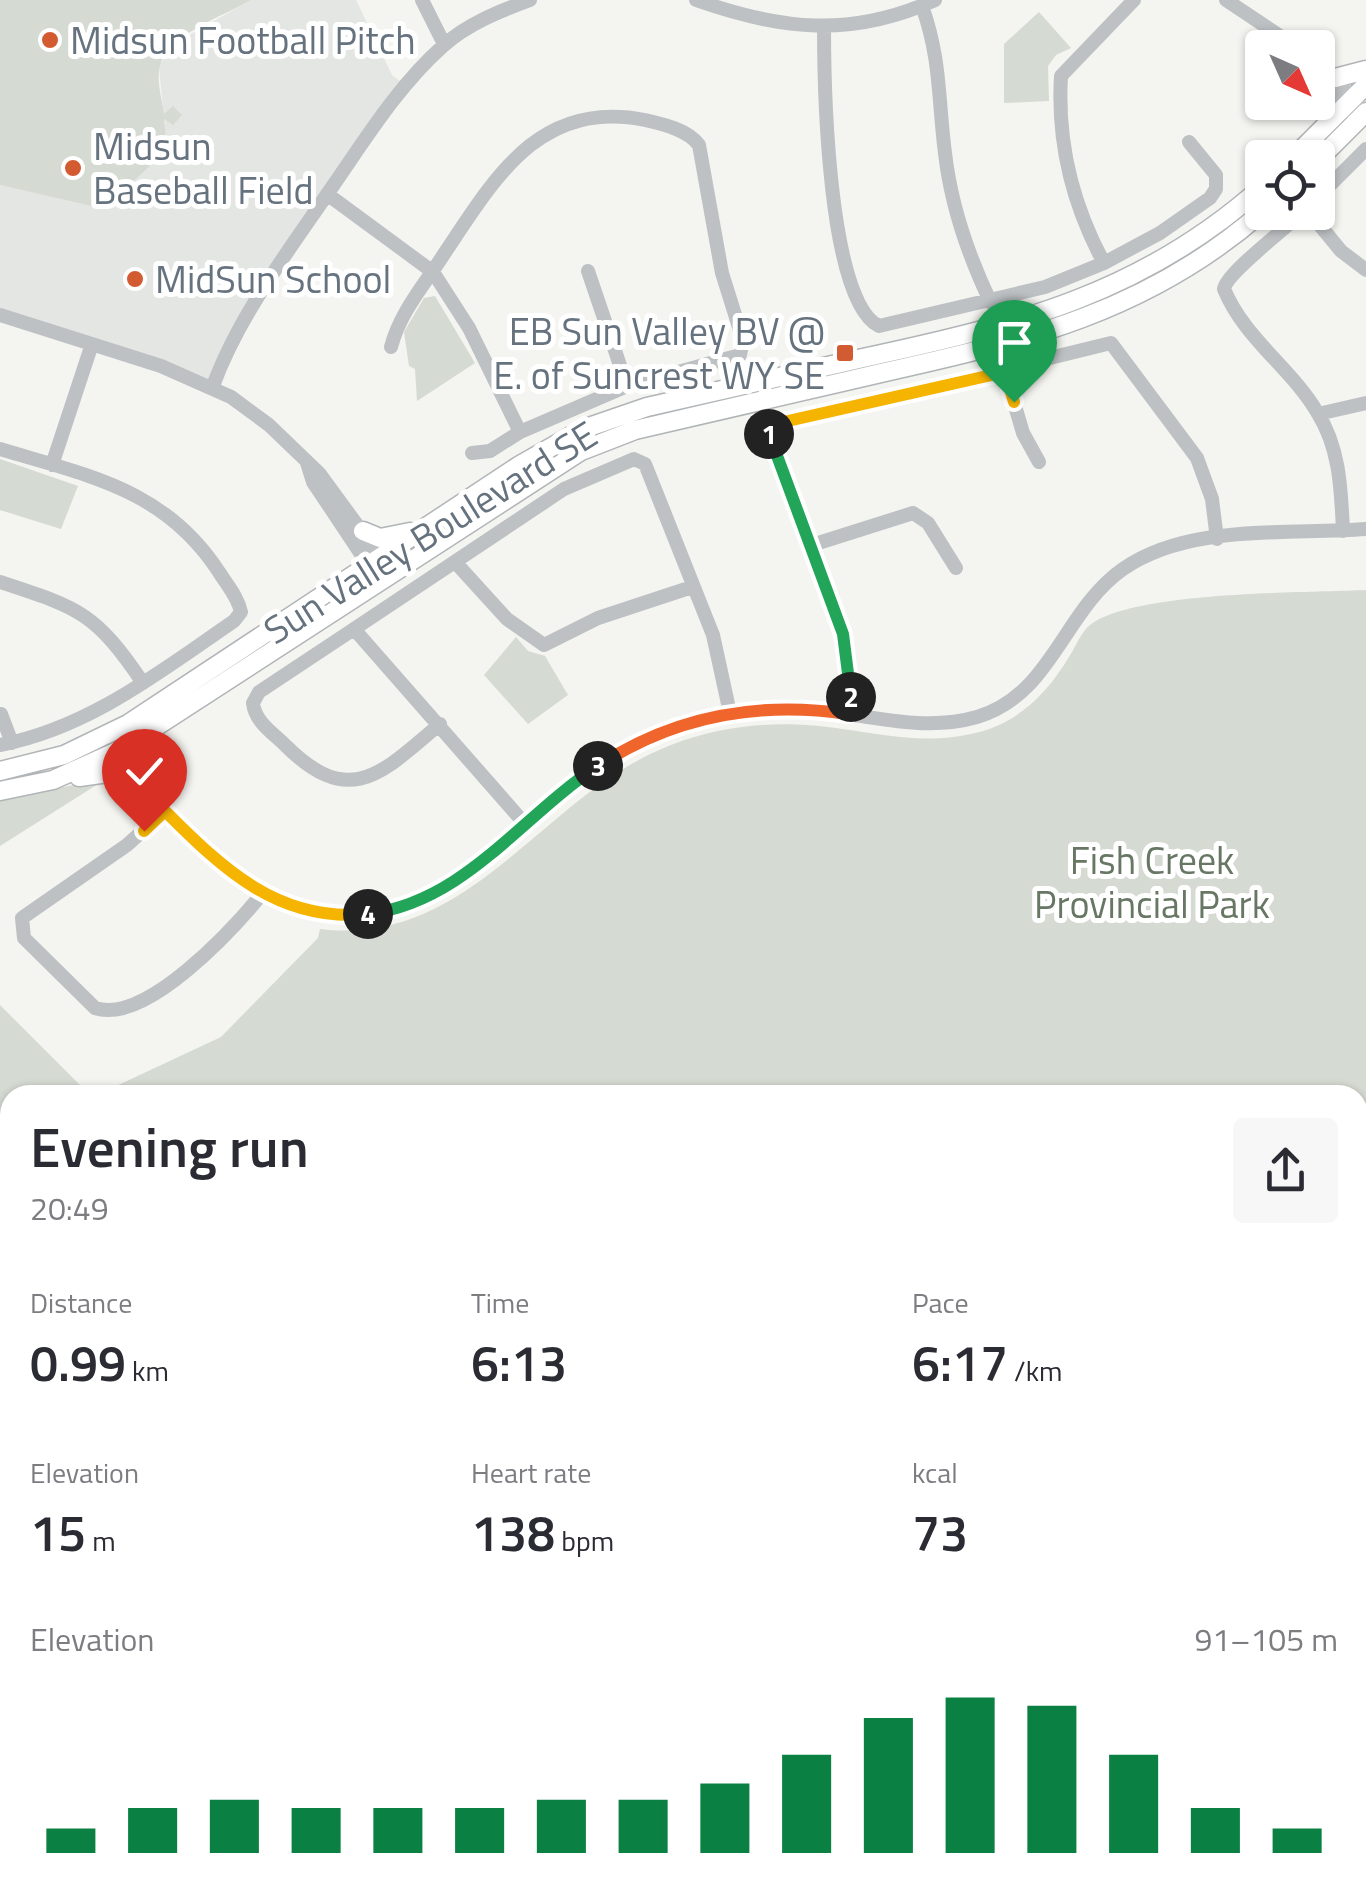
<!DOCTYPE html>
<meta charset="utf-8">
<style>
:root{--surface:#fff;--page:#f7f7f7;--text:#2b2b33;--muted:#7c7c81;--accent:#0b8043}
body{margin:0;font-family:"Titillium Web",sans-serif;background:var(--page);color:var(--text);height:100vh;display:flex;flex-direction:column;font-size:38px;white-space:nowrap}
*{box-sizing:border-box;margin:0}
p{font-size:32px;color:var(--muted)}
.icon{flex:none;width:55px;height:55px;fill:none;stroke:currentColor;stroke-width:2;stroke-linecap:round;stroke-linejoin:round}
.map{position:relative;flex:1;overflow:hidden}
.details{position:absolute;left:0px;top:1085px;width:1368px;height:810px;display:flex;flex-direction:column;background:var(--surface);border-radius:30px 30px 0 0;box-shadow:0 2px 8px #0004}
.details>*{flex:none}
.needle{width:65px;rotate:135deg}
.fabs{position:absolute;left:1245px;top:30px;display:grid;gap:20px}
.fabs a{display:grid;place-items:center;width:90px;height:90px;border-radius:10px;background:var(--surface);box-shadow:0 2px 8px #0004;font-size:50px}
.pin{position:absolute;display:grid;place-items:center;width:85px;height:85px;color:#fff;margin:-102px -42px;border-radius:50% 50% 50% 0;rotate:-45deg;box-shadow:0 0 10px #0007}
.pin .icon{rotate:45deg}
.km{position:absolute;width:50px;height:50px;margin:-25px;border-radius:50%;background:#222;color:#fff;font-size:28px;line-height:50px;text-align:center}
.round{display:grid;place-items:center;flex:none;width:105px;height:105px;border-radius:10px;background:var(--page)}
.overview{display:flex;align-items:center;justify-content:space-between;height:170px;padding:0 30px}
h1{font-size:55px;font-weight:600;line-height:75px}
.stats{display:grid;grid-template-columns:repeat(3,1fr);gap:15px;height:170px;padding:10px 30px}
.stats div{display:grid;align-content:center}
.stats b{font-size:50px;font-weight:600}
.stats small{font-size:28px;font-weight:400}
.stats p{font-size:28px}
.chart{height:280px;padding:20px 30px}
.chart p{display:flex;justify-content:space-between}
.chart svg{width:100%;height:180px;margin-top:10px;stroke:var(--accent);stroke-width:6}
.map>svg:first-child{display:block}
</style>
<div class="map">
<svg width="1366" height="1895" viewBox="0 0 1366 1895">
<rect width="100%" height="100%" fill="#f4f4f0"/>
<path fill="#e4e6e4" d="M251,0h105l36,75 13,10 -115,163 -77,138 -213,-71v-130l104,24 63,-59 -8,-83 8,-14 10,-11z"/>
<path fill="#d5dad2" d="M0,0h251c-25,15 -83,34 -91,66 -4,13 2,34 4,48l9,-8 9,9 -9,10 -9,-6 3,31 -63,59 -104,-24z
M1039,12l32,36 -15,7 -8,11 1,35 -45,2v-59z
M435,296l40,67 -58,38 -2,-32 -6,-3 -5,-34 20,-34z
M0,459l78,27 -17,43 -61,-19z
M1366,590v897l-8,7v-399h-1261l124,-58 97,-99 2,-9c151,19 224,-136 351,-184 50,-19 104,-25 157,-18 48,6 94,18 143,7 45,-9 75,-39 98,-77 6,-9 12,-25 21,-32 44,-34 215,-32 276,-35z
M516,637l12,14 17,5 23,39 -40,29 -44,-49z
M106,779l-106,67v-47z
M0,1005l90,90h-80v790h1123l-19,10h-1114z"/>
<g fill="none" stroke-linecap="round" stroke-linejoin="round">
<defs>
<path id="major" d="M1335,78l31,-8
M1293,158l73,-73
M1318,160l48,-48
M363,531l17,7 30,-6
M0,771l64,-16 64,-31 392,-259 63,-36 64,-22c72,-16 144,-33 216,-49 153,-33 279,-64 399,-171
M79,777l36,-5 23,8
M0,791l53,-11 67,-30 461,-299 54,-21c82,-19 164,-38 246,-57 143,-32 267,-61 381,-161"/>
</defs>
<use href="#major" stroke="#b1b5b8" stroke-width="21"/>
<path stroke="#bdc1c4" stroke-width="14" d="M422,0l22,44
M696,0c85,30 155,38 239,0
M1226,0l72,48
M922,6c19,53 16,93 23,147 6,53 23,102 46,150
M824,26c0,54 3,275 55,300l166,-39 59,-24 56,-30 50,-35 6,-9v-14l-27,-33
M1318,61l39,43
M1318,81l32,30
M327,194l106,78 36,56 51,104 107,-46 113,-31 3,-15 -21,-67 -23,-128c-11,-15 -36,-21 -54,-25 -106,-21 -150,58 -201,134 -19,30 -44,58 -53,93
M1318,197l48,-48
M1302,212c-16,17 -76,61 -78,77 20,49 67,79 93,123 23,36 24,77 26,119
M1309,212l32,39 25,19
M1104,263c-32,-59 -47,-120 -43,-187l73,-76
M588,271l39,115
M0,315l161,51 70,31 38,28 50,48 66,90
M1005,372l18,61 16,29
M213,386c26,-71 75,-134 117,-196 35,-50 67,-103 113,-144 24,-22 57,-35 87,-46
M1318,414l48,-11
M0,449c89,27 165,40 219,123 8,13 19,25 22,40l-7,9c-73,50 -145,107 -234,124
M472,453l18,-2 30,-19
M307,463l6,19 66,99
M52,465l40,-121
M812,545l101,-32 15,10 28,45
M455,562l52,57 37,26 54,-27 94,-31
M0,582c79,26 95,30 143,101
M354,629l-95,63 -6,11c2,19 20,30 32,42 65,65 97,28 155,-21
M1,714l11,29
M848,714l3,-34 -4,-31 -77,-208 5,-16 336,-82 86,115 15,41 5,40
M116,743c69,116 204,233 340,139 71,-50 125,-117 207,-150 49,-19 104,-28 156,-22 53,6 106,22 158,7 75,-22 86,-106 146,-148 66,-46 166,-34 243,-40
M165,811l-38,34 -105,73 2,20 71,70c51,17 138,-79 167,-114
M525,824l-171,-195 210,-140 70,-30 11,5 68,171 17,78
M1358,1574l8,-11
M1358,1743l8,3
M1332,1885l34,5
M1138,1895l19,-10"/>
<use href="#major" stroke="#fff" stroke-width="18"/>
</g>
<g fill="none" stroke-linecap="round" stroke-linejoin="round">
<defs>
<path id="split-1" d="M769,434l10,-11 226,-51 9,30"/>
<path id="split-2" d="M769,434l74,200 8,63"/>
<path id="split-3" d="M598,766c76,-50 161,-65 250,-52l3,-17"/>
<path id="split-4" d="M368,914c97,-12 153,-98 230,-148"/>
<path id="split-5" d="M144,831l21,-20c58,58 114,112 203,103"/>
</defs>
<use href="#split-1" stroke="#fff" stroke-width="20"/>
<use href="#split-2" stroke="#fff" stroke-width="20"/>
<use href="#split-3" stroke="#fff" stroke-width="20"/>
<use href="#split-4" stroke="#fff" stroke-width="20"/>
<use href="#split-5" stroke="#fff" stroke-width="20"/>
<use href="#split-1" stroke="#f5b400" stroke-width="12"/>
<use href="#split-2" stroke="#22a559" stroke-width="12"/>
<use href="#split-3" stroke="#f0652b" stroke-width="12"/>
<use href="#split-4" stroke="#22a559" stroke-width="12"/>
<use href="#split-5" stroke="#f5b400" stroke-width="12"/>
</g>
<g fill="#d35b32" stroke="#fff" stroke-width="4">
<circle cx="50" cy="40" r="10"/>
<circle cx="73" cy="168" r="10"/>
<circle cx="135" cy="279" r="10"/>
<rect x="835" y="343" width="20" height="20" rx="5"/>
</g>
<g text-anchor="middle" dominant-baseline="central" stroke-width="10" stroke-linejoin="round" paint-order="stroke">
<g font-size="38" fill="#66737f" stroke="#fff" text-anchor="start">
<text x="70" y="40">Midsun Football Pitch</text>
<text x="93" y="146">Midsun<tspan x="93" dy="44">Baseball Field</tspan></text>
<text x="155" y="279">MidSun School</text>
<text x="825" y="331" text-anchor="end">EB Sun Valley BV @<tspan x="825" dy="44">E. of Suncrest WY SE</tspan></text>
</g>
<g font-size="38" fill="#66737f" stroke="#fff">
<text transform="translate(430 532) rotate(-32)">Sun Valley Boulevard SE</text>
</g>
<g font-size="38" fill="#677764" stroke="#fff">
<text x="1152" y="860">Fish Creek<tspan x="1152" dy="44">Provincial Park</tspan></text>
</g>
</g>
</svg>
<div class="fabs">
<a><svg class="needle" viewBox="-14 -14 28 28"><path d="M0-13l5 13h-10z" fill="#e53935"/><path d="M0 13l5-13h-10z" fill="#7c7c81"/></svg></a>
<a><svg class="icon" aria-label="locate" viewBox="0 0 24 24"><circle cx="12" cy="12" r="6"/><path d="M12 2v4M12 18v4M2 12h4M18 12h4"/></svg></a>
</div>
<div class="pin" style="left:1014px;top:402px;background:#1e9e55"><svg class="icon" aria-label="arrive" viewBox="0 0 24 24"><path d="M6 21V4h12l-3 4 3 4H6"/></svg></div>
<div class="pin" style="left:144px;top:831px;background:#d93025"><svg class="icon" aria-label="check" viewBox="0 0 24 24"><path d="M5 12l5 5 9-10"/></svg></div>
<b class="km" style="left:769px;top:434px">1</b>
<b class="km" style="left:851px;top:697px">2</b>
<b class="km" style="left:598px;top:766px">3</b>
<b class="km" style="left:368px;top:914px">4</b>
<section class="details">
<div class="overview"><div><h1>Evening run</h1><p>20:49</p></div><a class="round"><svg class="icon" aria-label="share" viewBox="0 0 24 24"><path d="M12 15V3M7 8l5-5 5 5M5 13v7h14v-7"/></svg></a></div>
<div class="stats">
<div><p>Distance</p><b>0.99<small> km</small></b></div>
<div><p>Time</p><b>6:13</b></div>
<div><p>Pace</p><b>6:17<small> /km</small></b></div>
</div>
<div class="stats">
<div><p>Elevation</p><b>15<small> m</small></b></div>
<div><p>Heart rate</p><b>138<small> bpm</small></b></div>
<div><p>kcal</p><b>73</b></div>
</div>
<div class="chart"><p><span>Elevation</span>91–105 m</p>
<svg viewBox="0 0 160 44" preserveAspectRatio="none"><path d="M5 44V38M15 44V33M25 44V31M35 44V33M45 44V33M55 44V33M65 44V31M75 44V31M85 44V27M95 44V20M105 44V11M115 44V6M125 44V8M135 44V20M145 44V33M155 44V38"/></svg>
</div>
</section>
</div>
